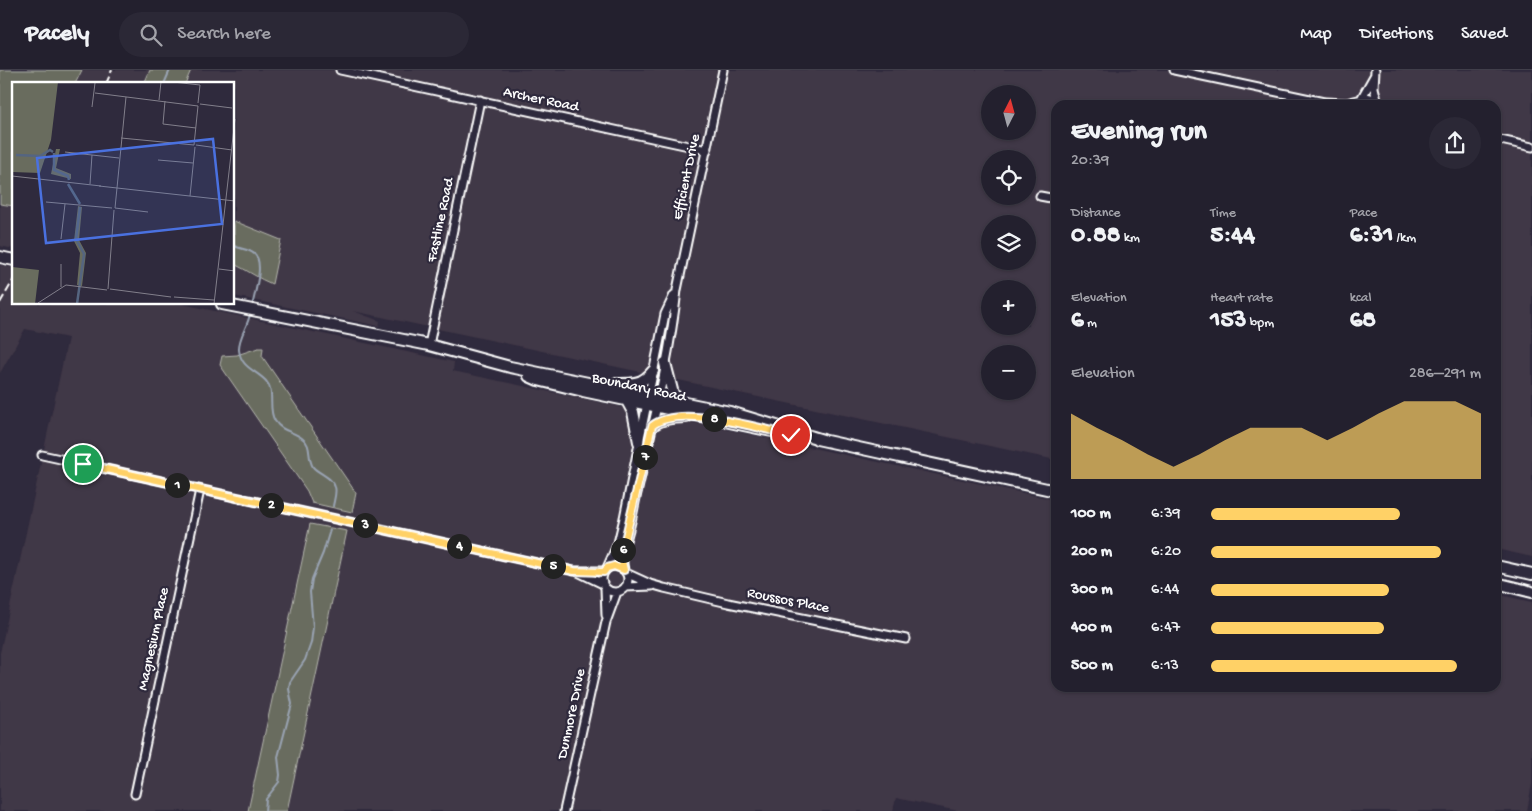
<!DOCTYPE html>
<meta charset="utf-8">
<style>
:root{--surface:#23202e;--page:#2b2836;--text:#f1f3f6;--muted:#a3a3aa;--line:#403e4a;--accent:#ffd166}
body{margin:0;font-family:"Gochi Hand",sans-serif;background:var(--page);color:var(--text);height:100vh;display:flex;flex-direction:column;font-size:19px;white-space:nowrap}
*{box-sizing:border-box;margin:0}
p{font-size:16px;color:var(--muted)}
.icon{flex:none;width:28px;height:28px;fill:none;stroke:currentColor;stroke-width:2;stroke-linecap:round;stroke-linejoin:round}
.map{position:relative;flex:1;overflow:hidden}
.side{position:absolute;left:1051px;top:30px;width:450px;height:592px;display:flex;flex-direction:column;background:var(--surface);border-radius:15px;box-shadow:0 1px 4px #0004,0 0 0 1px var(--line)}
.side>*{flex:none}
.needle{width:32px;rotate:6deg}
.buttons{position:absolute;left:981px;top:15px;display:grid;gap:10px}
.buttons a{display:grid;place-items:center;width:55px;height:55px;border-radius:50%;background:var(--surface);box-shadow:0 1px 4px #0004,0 0 0 1px var(--line);font-size:25px}
.pin{position:absolute;display:grid;place-items:center;width:42px;height:42px;color:#fff;margin:-21px;border:2px solid #fff;border-radius:50%;box-shadow:0 1px 5px #0007}
.km{position:absolute;width:25px;height:25px;margin:-12px;border-radius:50%;background:#222;color:#fff;font-size:14px;line-height:25px;text-align:center}
.round{display:grid;place-items:center;flex:none;width:52px;height:52px;border-radius:26px;background:var(--page)}
.head{display:flex;align-items:center;justify-content:space-between;height:85px;padding:0 20px}
h1{font-size:28px;font-weight:800;line-height:38px}
.figures{display:grid;grid-template-columns:repeat(3,1fr);gap:8px;height:85px;padding:5px 20px}
.figures div{display:grid;align-content:center}
.figures b{font-size:25px;font-weight:800}
.figures small{font-size:14px;font-weight:400}
.figures p{font-size:14px}
.chart{height:140px;padding:10px 20px}
.chart p{display:flex;justify-content:space-between}
.chart svg{width:100%;height:90px;margin-top:5px;fill:var(--accent);opacity:.7}
ul{padding:0 20px;list-style:none;font-size:16px}
li{display:grid;grid-template-columns:80px 60px 1fr;align-items:center;height:38px}
li i{height:12px;border-radius:6px;background:var(--accent)}
header{display:flex;align-items:center;gap:30px;box-sizing:border-box;height:70px;padding:0 25px;background:var(--surface);border-bottom:1px solid var(--line)}
header strong{font-size:24px}
nav{display:flex;gap:28px;margin-inline-start:auto;font-size:18px}
.search{width:350px;height:45px;background:var(--page);display:flex;align-items:center;gap:12px;box-sizing:border-box;padding:0 18px;border-radius:28px;color:var(--muted);font-size:19px}
.map>svg:first-child{display:block}
</style>
<header>
<strong>Pacely</strong>
<div class="search"><svg class="icon" aria-label="search" viewBox="0 0 24 24"><circle cx="10" cy="10" r="6"/><path d="M15 15l6 6"/></svg>Search here</div>
<nav><a>Map</a><a>Directions</a><a>Saved</a></nav>
</header>
<div class="map">
<svg width="1532" height="741" viewBox="0 0 1532 741">
<rect width="100%" height="100%" fill="#2f2a3d"/>
<filter id="ink" filterUnits="userSpaceOnUse"><feTurbulence type="fractalNoise" baseFrequency=".02" numOctaves="2"/><feDisplacementMap in="SourceGraphic" scale="10" xChannelSelector="R" yChannelSelector="G"/><feConvolveMatrix kernelMatrix="1 2 1 2 8 2 1 2 1" color-interpolation-filters="sRGB"/></filter>
<g filter="url(#ink)">
<path fill="#413746" fill-rule="evenodd" d="M82,0h1450v487l-36,-8v-444h-440v355l-703,-149 27,10 -1,5 -145,-30v-212h-159zM990,24h38v37h-38zM990,89h38v37h-38zM990,154h38v37h-38zM990,219h38v37h-38zM990,284h38v37h-38z
M0,134l14,2v43l-14,-3z
M0,195l14,3v36h168l272,58 -1,9 603,129v188h440v-94l36,8v182l-5,27h-569l-62,-13 -3,13h-893v-158l68,-315 -43,-9 -25,44z"/>
<path fill="#696c5e" stroke="#b4b6ae" d="M0,0h82l-7,14h-61v122l-14,-2z
M150,0h41l-6,14h-41z
M234,151l47,19 -9,44c-13,-5 -25,-14 -38,-20z
M258,278h5l-1,8 94,137 -4,19 -40,-9 -5,-12 -87,-126 2,-9 15,-1z
M310,454l37,7 -60,280h-39z"/>
<g fill="none" stroke-linecap="round" stroke-linejoin="round">
<path stroke="#99a3b3" stroke-width="2" d="M164,14l6,-14
M234,176c6,3 14,3 19,7 13,7 1,42 -1,54
M250,244c-2,12 -12,24 -11,36 2,18 17,20 27,31 10,11 1,28 9,40 7,11 19,10 28,18 9,6 4,19 10,28 6,7 19,10 22,20 2,5 -1,13 -2,19
M265,741l1,-12 13,-17 1,-7 -2,-18 14,-53 -3,-15 1,-7 15,-22 6,-17 2,-16 -3,-35 2,-13 11,-26 7,-23"/>
<defs>
<path id="minor" d="M340,0l367,80
M1174,0l150,32 7,3
M1375,0l-1,18 4,15
M1361,29l13,-23
M1326,32l20,1 12,-3
M1356,33l10,-6 8,2 5,5
M1496,69l36,8
M1040,126l16,3
M429,275l51,-245
M42,385l532,116h30
M602 509a13 13 0 1 1 26 0a13 13 0 1 1-26 0Z
M607,498l11,-25 6,-25 41,-204 9,-19
M624,500c-4,-16 2,-28 6,-44 3,-12 5,-25 8,-37 15,-66 32,-132 39,-199l46,-220
M576,501l27,13
M626,503l24,11 14,4 64,15 178,36
M625,517l27,-1
M605,518l1,27
M135,724l65,-304
M564,741l42,-189 11,-30"/>
<path id="secondary" d="M0,187l14,3
M222,234l207,41 81,22 220,45 93,28
M665,293l8,31 8,8
M529,306l9,4 45,11 203,43
M612,314c18,0 29,2 41,-13
M627,331l6,11 6,30
M652,356c9,-8 22,-9 34,-9
M817,369l239,52
M1496,496l36,8
M1496,513l36,9"/>
</defs>
<use href="#minor" stroke="#fff" stroke-width="11"/>
<use href="#secondary" stroke="#fff" stroke-width="14"/>
<use href="#minor" stroke="#2f2a3d" stroke-width="7"/>
<use href="#secondary" stroke="#2f2a3d" stroke-width="10"/>
<path stroke="#fff" stroke-width="2" stroke-dasharray="8 4" stroke-linecap="butt" d="M106,14l6,-14
M0,233l14,-24"/>
</g>
</g>
<g fill="none" stroke-linecap="round" stroke-linejoin="round" filter="url(#ink)">
<defs>
<path id="route" d="M83,394l491,107 30,1 3,-4 7,-2 10,4 -2,-9v-8l30,-127c26,-23 107,3 139,9"/>
</defs>
<use href="#route" stroke="#fff" stroke-width="10"/>
<use href="#route" stroke="#ffd166" stroke-width="6"/>
</g>
<g text-anchor="middle" dominant-baseline="central" stroke-width="4.5" stroke-linejoin="round" paint-order="stroke">
<g font-size="15" fill="#fff" stroke="#2f2a3d">
<text transform="translate(541 30) rotate(12)">Archer Road</text>
<text transform="translate(687 107) rotate(-78)">Efficient Drive</text>
<text transform="translate(441 150) rotate(-78)">Fastline Road</text>
<text transform="translate(639 318) rotate(12)">Boundary Road</text>
<text transform="translate(788 531) rotate(11)">Roussos Place</text>
<text transform="translate(154 569) rotate(-78)">Magnesium Place</text>
<text transform="translate(572 644) rotate(-78)">Dunmore Drive</text>
</g>
</g>
<g transform="translate(12 12)">
<rect width="222" height="222" fill="#2f2a3d"/>
<path d="M0,0h46l-7,58 -11,33 -28,-1zM44,67h4l-4,19 15,6v5l-20,-5zM66,124l4,1 -3,33 7,13 -4,33 -5,-1 3,-32 -6,-12zM0,185l27,3 -4,34h-23z" fill="#696c5e"/>
<path fill="none" stroke="#556580" stroke-width="2.5" d="M42,71v17l14,6 1,4M4,73l24,1 10,-6 3,2M56,102l12,20M65,222l7,-50 -8,-15 4,-32"/>
<path fill="none" stroke="#827f8b" stroke-width="1" d="M161,0l27,3 -2,18M83,11l103,13M147,18l2,-18M153,19l-2,23 33,4M188,22l32,4M80,25l3,-24M109,56l73,7M182,63l4,-39M184,63l36,5M53,70l54,6M146,78l35,3M0,94l89,10M78,102l2,-29M87,104l136,15M178,114l5,-49M34,120l66,6M103,126l11,-111M103,126l33,4M49,157l4,-35M207,187l16,2M49,205v-23M96,207l6,-79M98,207l61,8M162,215l40,3M26,221l28,-18 41,5M202,222l21,-185"/>
<path fill="#4a71e0" fill-opacity="0.15" stroke="#4a71e0" stroke-width="2.5" d="M201,57l9,85 -176,19 -9,-85z"/>
<rect width="222" height="222" fill="none" stroke="#fff" stroke-width="2.5"/>
</g>
</svg>
<div class="buttons">
<a><svg class="needle" viewBox="-14 -14 28 28"><path d="M0-13l5 13h-10z" fill="#e53935"/><path d="M0 13l5-13h-10z" fill="#a3a3aa"/></svg></a>
<a><svg class="icon" aria-label="locate" viewBox="0 0 24 24"><circle cx="12" cy="12" r="6"/><path d="M12 2v4M12 18v4M2 12h4M18 12h4"/></svg></a>
<a><svg class="icon" aria-label="layers" viewBox="0 0 24 24"><path d="M12 4l9 5-9 5-9-5zM3 14l9 5 9-5"/></svg></a>
<a>+</a>
<a>−</a>
</div>
<div class="pin" style="left:83px;top:394px;background:#1e9e55"><svg class="icon" aria-label="arrive" viewBox="0 0 24 24"><path d="M6 21V4h12l-3 4 3 4H6"/></svg></div>
<div class="pin" style="left:791px;top:365px;background:#d93025"><svg class="icon" aria-label="check" viewBox="0 0 24 24"><path d="M5 12l5 5 9-10"/></svg></div>
<b class="km" style="left:177px;top:415px">1</b>
<b class="km" style="left:271px;top:435px">2</b>
<b class="km" style="left:365px;top:455px">3</b>
<b class="km" style="left:459px;top:476px">4</b>
<b class="km" style="left:553px;top:496px">5</b>
<b class="km" style="left:623px;top:480px">6</b>
<b class="km" style="left:645px;top:387px">7</b>
<b class="km" style="left:714px;top:349px">8</b>
<section class="side">
<div class="head"><div><h1>Evening run</h1><p>20:39</p></div><a class="round"><svg class="icon" aria-label="share" viewBox="0 0 24 24"><path d="M12 15V3M7 8l5-5 5 5M5 13v7h14v-7"/></svg></a></div>
<div class="figures">
<div><p>Distance</p><b>0.88<small> km</small></b></div>
<div><p>Time</p><b>5:44</b></div>
<div><p>Pace</p><b>6:31<small> /km</small></b></div>
</div>
<div class="figures">
<div><p>Elevation</p><b>6<small> m</small></b></div>
<div><p>Heart rate</p><b>153<small> bpm</small></b></div>
<div><p>kcal</p><b>68</b></div>
</div>
<div class="chart"><p><span>Elevation</span>286–291 m</p>
<svg viewBox="0 0 160 44" preserveAspectRatio="none"><path d="M0 44V12L10 19L20 25L30 32L40 38L50 32L60 25L70 19L80 19L90 19L100 25L110 19L120 12L130 6L140 6L150 6L160 12V44z"/></svg>
</div>
<ul>
<li><b>100 m</b>6:39<i style="width:70%"></i></li>
<li><b>200 m</b>6:20<i style="width:85%"></i></li>
<li><b>300 m</b>6:44<i style="width:66%"></i></li>
<li><b>400 m</b>6:47<i style="width:64%"></i></li>
<li><b>500 m</b>6:13<i style="width:91%"></i></li>
</ul>
</section>
</div>
